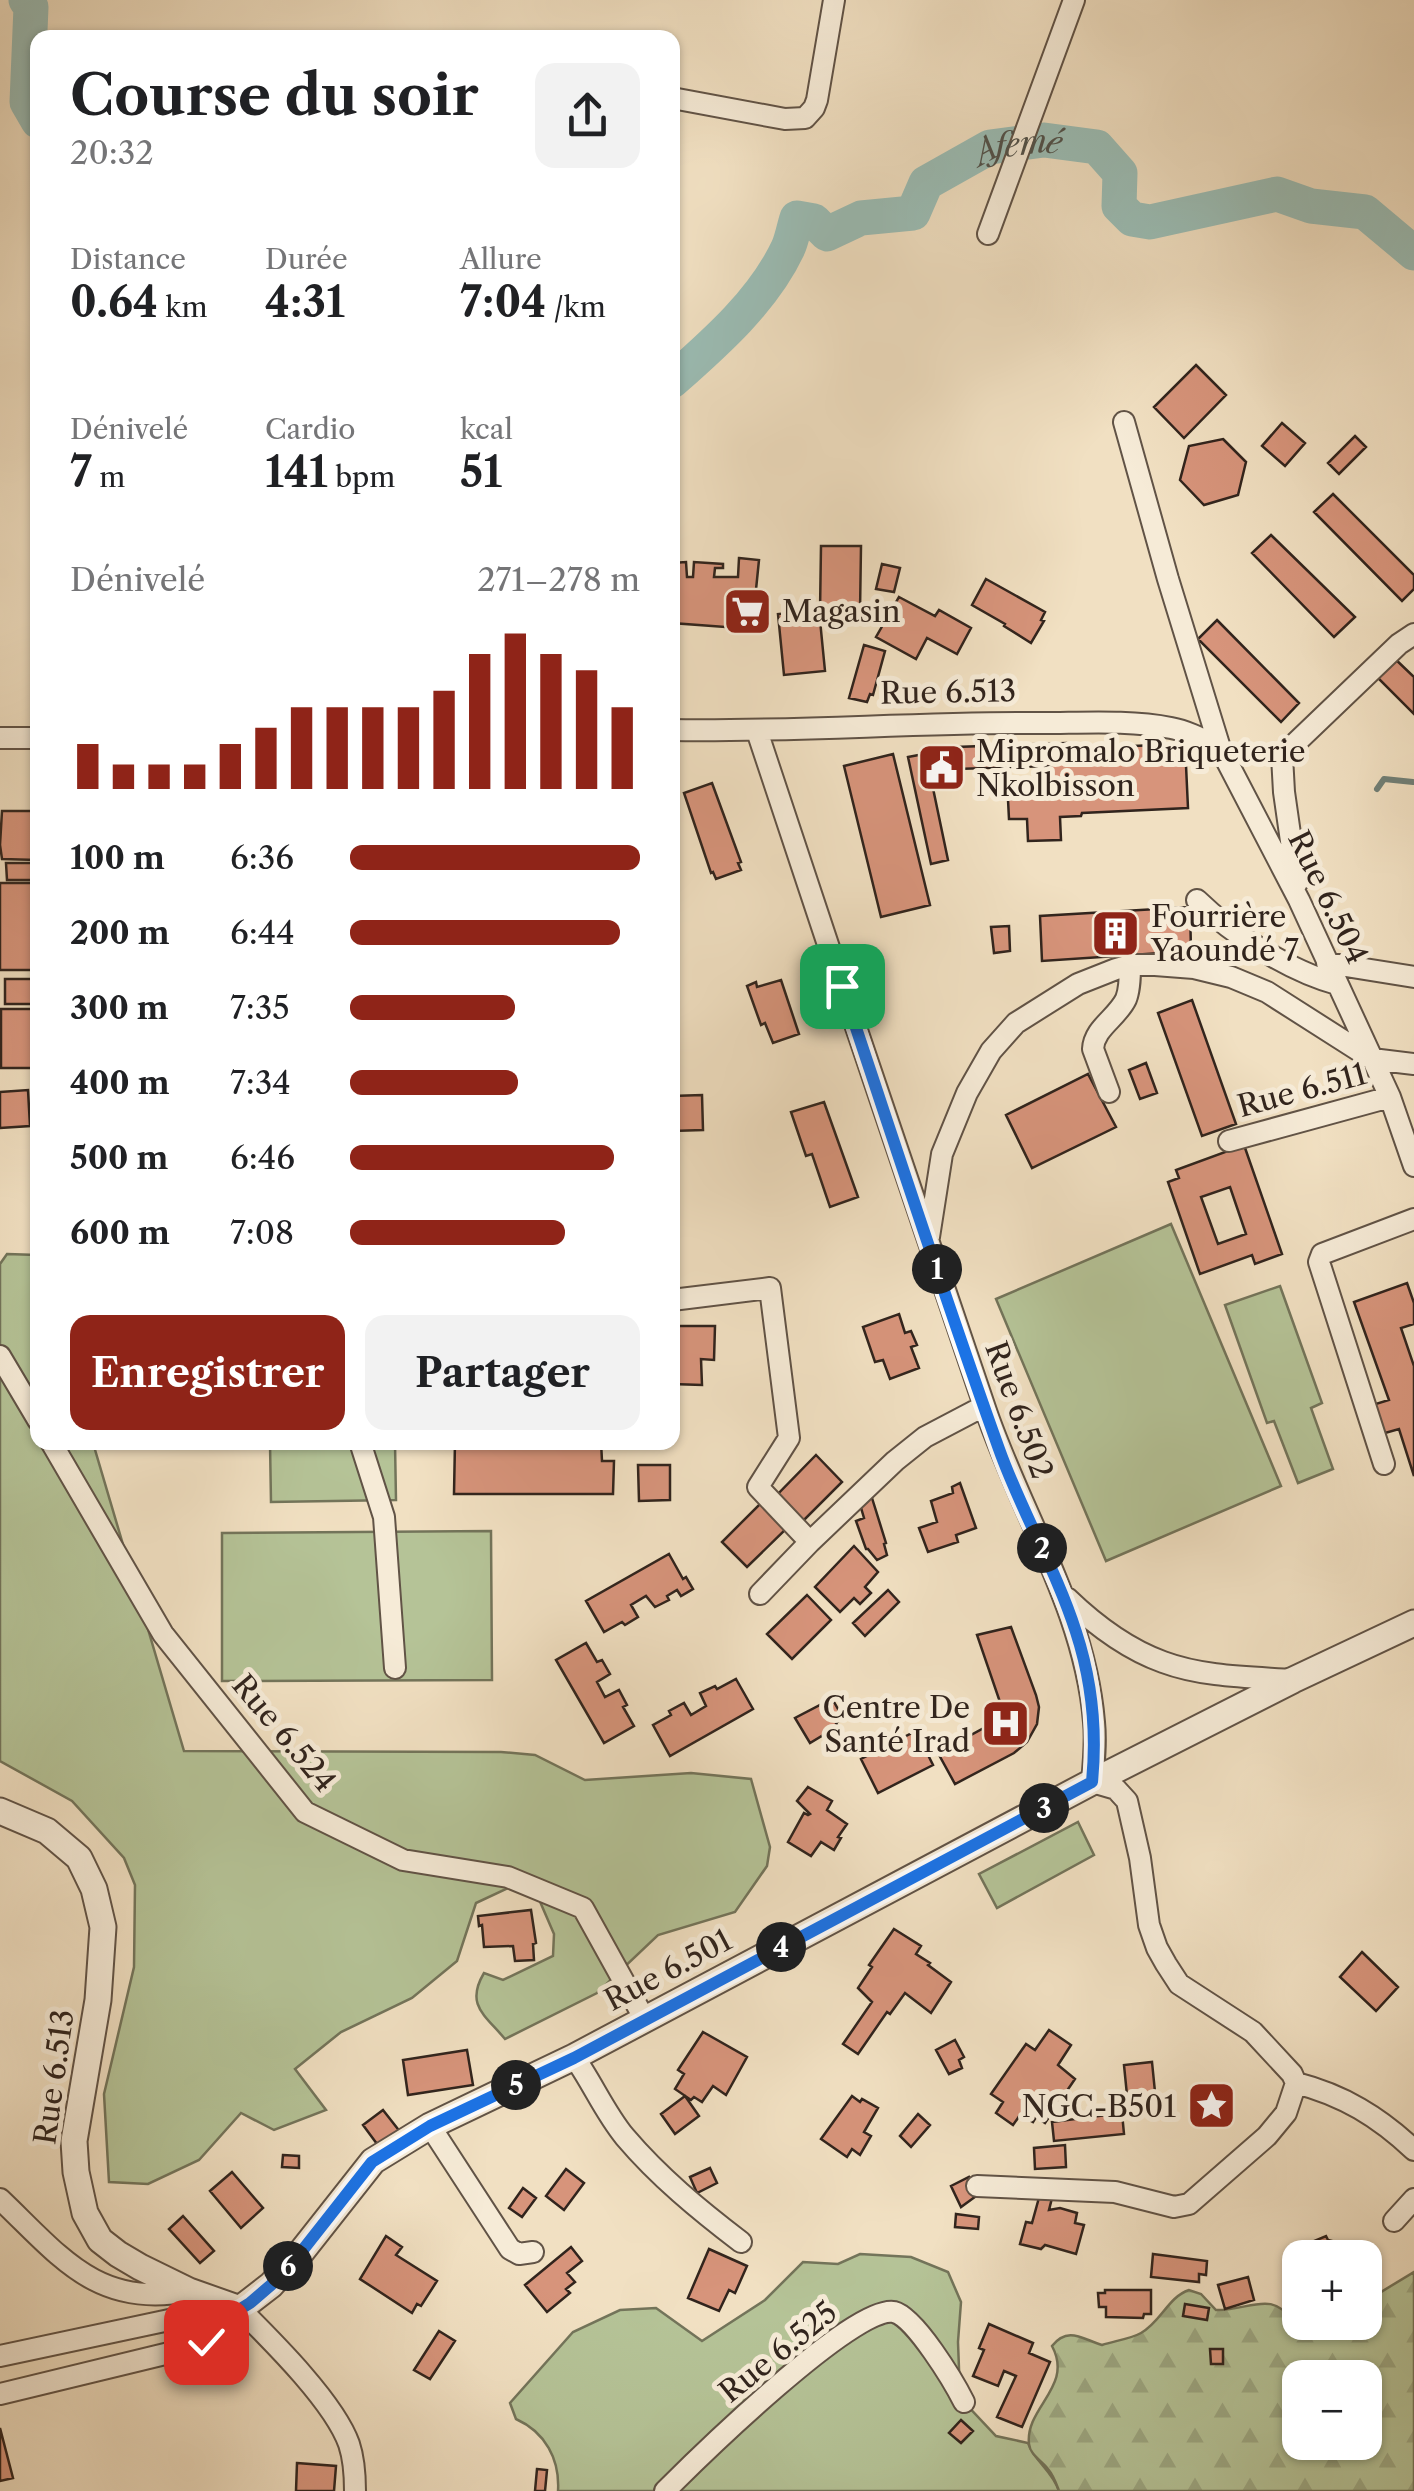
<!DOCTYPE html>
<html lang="fr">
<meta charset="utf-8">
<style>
:root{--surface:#fff;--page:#f2f2f2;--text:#202124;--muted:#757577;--accent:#8f2418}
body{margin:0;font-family:"Libre Caslon Text",serif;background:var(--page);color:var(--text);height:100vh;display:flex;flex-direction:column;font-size:38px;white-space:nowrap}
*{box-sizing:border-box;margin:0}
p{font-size:32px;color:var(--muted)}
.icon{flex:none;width:55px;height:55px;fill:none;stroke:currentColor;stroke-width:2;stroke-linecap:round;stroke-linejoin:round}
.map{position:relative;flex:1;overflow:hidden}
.sheet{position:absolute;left:30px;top:30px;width:650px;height:1420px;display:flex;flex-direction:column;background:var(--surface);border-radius:20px;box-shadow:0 2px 8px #0004}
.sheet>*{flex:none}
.controls{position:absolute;left:1282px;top:2240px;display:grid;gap:20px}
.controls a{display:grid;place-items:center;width:100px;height:100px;border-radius:20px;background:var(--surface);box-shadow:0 2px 8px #0004;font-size:50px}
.pin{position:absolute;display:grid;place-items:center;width:85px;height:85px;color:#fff;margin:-42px;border-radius:20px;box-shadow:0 5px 15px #0006}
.km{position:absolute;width:50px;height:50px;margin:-25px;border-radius:50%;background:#222;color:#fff;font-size:28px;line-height:50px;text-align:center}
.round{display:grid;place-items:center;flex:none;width:105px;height:105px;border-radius:20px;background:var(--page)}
.overview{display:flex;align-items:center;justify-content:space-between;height:170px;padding:0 40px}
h1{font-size:55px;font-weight:700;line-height:75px}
.stats{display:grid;grid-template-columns:repeat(3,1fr);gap:15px;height:170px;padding:10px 40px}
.stats div{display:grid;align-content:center}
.stats b{font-size:42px;font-weight:700}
.stats small{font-size:28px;font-weight:400}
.stats p{font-size:28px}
.chart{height:280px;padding:20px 40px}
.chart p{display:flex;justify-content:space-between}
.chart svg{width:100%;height:180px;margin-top:10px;stroke:var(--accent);stroke-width:6}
.cta{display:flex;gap:20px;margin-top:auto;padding:20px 40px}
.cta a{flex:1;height:115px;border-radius:20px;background:var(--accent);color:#fff;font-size:40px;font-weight:700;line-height:115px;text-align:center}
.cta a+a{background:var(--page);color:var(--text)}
ul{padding:0 40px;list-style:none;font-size:32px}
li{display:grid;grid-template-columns:160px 120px 1fr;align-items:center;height:75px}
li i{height:25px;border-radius:12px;background:var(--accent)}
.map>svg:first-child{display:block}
</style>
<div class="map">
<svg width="1414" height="2491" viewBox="0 0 1414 2491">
<defs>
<pattern id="forest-firs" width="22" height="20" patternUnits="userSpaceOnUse" patternTransform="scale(2.5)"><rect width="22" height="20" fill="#b5c397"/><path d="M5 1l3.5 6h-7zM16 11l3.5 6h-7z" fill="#9ca782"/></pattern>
</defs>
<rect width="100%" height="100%" fill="#f1e0c2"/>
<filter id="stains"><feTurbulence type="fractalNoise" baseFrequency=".002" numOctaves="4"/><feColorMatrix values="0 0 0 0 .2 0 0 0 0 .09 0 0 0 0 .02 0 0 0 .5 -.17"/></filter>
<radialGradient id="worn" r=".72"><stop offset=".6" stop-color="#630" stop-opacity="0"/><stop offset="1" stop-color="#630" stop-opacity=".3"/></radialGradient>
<path fill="#b5c397" stroke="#73745a" stroke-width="2.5" d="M1171,1224l110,262 -175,75 -110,-262z
M7,1254l30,1 1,187 55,1 91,308 317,1 34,3 50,25 106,-7 60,6 19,68 -3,19 -32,46 -77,23 -61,58 -92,46c-20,-24 -40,-34 -21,-66l19,7 50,-24 1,-22 -19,-44 -18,-6 -41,19 -19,58 -45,37 -71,34 -46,37 31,41 -52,20 -33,-17 -42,47 -51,24 -39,-2 -5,-88 30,-127 1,-82 -11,-27 -52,-57 -72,-40v-497z
M1280,1286l42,117 -11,5 22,61 -35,14 -24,-62 -7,2 -42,-118z
M270,1443h125l1,57 -125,2z
M491,1531l1,149 -270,1v-148z
M1078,1822l16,33 -97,53 -18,-34z
M860,2254l51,3 37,15 13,30 -3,40 2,53 4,7 32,34 32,7c7,19 24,27 31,48h-501c2,-32 -13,-59 -42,-72l-6,-16 63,-71 47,-22 36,-2 46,33 63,-41 38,-38 35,2z"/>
<path fill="url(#forest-firs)" stroke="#73745a" stroke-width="2.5" fill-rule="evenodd" d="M1414,2272v219h-355c-3,-8 -5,-15 -11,-22 -6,-8 -18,-14 -19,-25 -4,-37 45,-57 23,-98 16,-21 32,-6 50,-1 12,-4 28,-6 39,-12 20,-11 27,-36 48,-43l12,4 15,16c34,1 55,-22 79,13l70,-1v-23l11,-4zM1300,2378h65v64h-65z"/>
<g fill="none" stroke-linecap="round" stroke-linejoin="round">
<path stroke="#718078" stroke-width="6" d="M1377,789l7,-10 29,3"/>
<g stroke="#9bbdb5" stroke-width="35">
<path d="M26,0l5,7 -4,95 11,19"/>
<path id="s1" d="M672,381c43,-38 91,-80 116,-133 4,-9 6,-21 9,-30l17,3 13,13 34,-16 52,-5 13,-30 64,-36 54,-7 53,7 23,26 -1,33 13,13 18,3 127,-28 34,12 54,6 49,41"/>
</g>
</g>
<path fill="#d7947b" stroke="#31241d" stroke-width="2.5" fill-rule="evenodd" d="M1196,365l30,30 -42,43 -30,-31z
M1282,423l23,20 -20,23 -23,-20z
M1355,436l11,11 -27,27 -11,-11z
M1223,439l23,23 -8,33 -34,10 -24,-25 9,-34z
M1333,494l81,81v14l-12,12 -88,-89z
M1271,535l84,82 -21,20 -82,-84z
M821,546h40l-1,66h-40z
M739,558l20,2 -7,69 -80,-6v-60l14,-1 1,15h6l1,-15 29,2v4h-8l-1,9h24z
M882,564l18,4 -6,24 -18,-3z
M986,579l59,33 -4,8 3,1 -13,22 -27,-17 1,-2 -33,-19z
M899,597l36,19 4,-6 32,18 -14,26 -30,-16 -11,21 -40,-22z
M819,610l6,61 -41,4 -6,-61z
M1217,620l82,83 -18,19 -83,-83z
M864,645l21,6 -12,44 -3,-1 -3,8 -18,-4z
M1392,656l22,21v37l-40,-40z
M1066,743v19h13v-14l106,-4 3,64 -106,5 -1,3 -21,1 1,23 -33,1 -1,-22h-18l-2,-39 45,-3 -1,-11 -94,3 -1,-22z
M940,751l5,20 -15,3 18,86 -17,4 -23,-107z
M893,754l37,151 -49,12 -37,-151z
M712,783l29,79 -3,1 3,7 -25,9 -3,-7 -2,1 -27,-80z
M2,811h34l1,49 -35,-1 -2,-14z
M6,863h32v17h-31z
M0,883h32l1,87h-33z
M1190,907l1,44 -149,10 -2,-45z
M1009,926l1,25 -16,2 -3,-26z
M5,979h30v25h-30z
M781,980l18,54 -26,9 -8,-20 -4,2 -14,-39 9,-4 1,5z
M1192,1000l44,124 -34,12 -44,-123z
M1,1009h33l1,59h-34z
M1146,1063l11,30 -17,6 -11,-29z
M1088,1074l28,53 -84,41 -26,-53z
M28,1090l2,36 -30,2v-36z
M702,1095l1,35 -31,1v-35z
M824,1102l34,95 -28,10 -18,-53 -6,2 -15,-44z
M1244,1145l38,109 -27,10 -3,-9 -52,19 -32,-92 11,-4 -3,-8zM1230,1187l16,47 -28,10 -17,-47z
M1407,1283l7,20v21l-13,4 13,38v110l-15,-47 -21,6 -9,-29 20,-6 -35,-98z
M899,1314l6,19 6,-2 6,14 -6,2 8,21 -29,11 -7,-19 -8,2 -12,-35z
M672,1326h43l-1,34 -13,-1 1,26 -30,-1z
M455,1442h146l1,19h12l-1,33h-159z
M816,1455l26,27 -42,42 -26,-26z
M638,1465h32v35l-31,1z
M960,1483l16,45 -20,7 2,7 -30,10 -9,-24 18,-6 -6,-21 22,-8 -1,-6z
M872,1498l14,45 -2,1 3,11 -10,5 -9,-11h-2l-10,-28 8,-3 -5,-17z
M762,1502l25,26 -40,39 -25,-25z
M854,1546l24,26 -13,15 6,6 -11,11 -6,-6 -14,14 -25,-25z
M669,1554l14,25 3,-2 7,12 -12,7 -4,-6 -10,6 2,4 -14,7 -9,-11 -15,9 7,12 -13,8 -3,-3 -18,10 -18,-31z
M888,1590l11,12 -34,34 -12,-13z
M807,1595l24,25 -39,39 -25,-25z
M1011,1627l25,68 3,12 -2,17 -10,18 -13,11 -59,31 -17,-31 53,-29 -1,-9 10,-13 -23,-67z
M586,1643l11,19 5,-2 8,14 -13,8 8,15 14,-7 8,15 -4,2 11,19 -30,17 -48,-83z
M736,1679l17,30 -83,47 -17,-31 18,-10 -2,-4 15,-8 7,12 15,-9 -6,-13 15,-7 2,3z
M834,1702l9,16 -7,5 2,3 -28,17 -15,-25 25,-13 2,4z
M916,1731l17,34 -55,28 -17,-34z
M808,1787l24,14 -5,9 20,14 -9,13 3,1 -7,12 -13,-8 -10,14 -23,-14 16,-29 4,2 2,-1 -13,-13z
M531,1910l5,33 -3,1 1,16 -19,1 -2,-15 -29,1 -2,-22 -3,1 -1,-10z
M894,1929l27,17 -5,8 14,9 -2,2 23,17 -20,31 -26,-20 -15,21 -3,-2 -29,42 -15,-10 29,-42 -14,-14 14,-21 -3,-2z
M1362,1952l36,35 -22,24 -36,-34z
M1049,2030l22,15 -13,20 17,14 -30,44 -9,-6 -3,5 -13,-7 -7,10 -17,-12 7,-11 -12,-8 35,-50 9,6z
M703,2032l44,25 -21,38 -13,-9 -11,16 -8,-5 -3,3 -16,-11 9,-15 -6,-4z
M955,2040l9,17 -5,3 3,8 -13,6 -13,-24z
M467,2050l6,35 -65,10 -5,-35z
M1152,2062l5,50 -28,3 -5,-50z
M685,2096l14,20 -24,18 -14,-20z
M852,2096l8,6 2,-3 16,9 -14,24 7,4 -11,19 -8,-6 -5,8 -26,-18z
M383,2110l18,23 -21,15 -17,-23z
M1122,2113l2,21 -70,7 -2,-19z
M918,2114l12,11 -19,22 -11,-11z
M1065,2145l1,22 -31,2 -1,-21z
M283,2155l16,1v12l-17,-1z
M710,2168l7,15 -20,10 -7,-16z
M566,2169l18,14 -20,27 -18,-14z
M232,2172l31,36 -22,20 -31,-37z
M969,2177l10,17 -18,13 -10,-21z
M523,2188l13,10 -14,19 -13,-9z
M1040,2194l12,4 -3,12 11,-2 17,5 -2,10 9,2 -8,29 -31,-9 -4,4 -21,-5 6,-22 6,1z
M956,2214l23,3 -1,12 -23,-2z
M183,2216l31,35 -14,12 -31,-34z
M386,2236l16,11 -6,8 41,26 -16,25 -4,-2 -5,9 -52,-34z
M1326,2236l2,4 8,2 3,5 5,-2 5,13h-49v26l-12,-32z
M571,2247l11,14 -15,12 8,9 -9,7 4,4 -23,19 -22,-27z
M709,2249l38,17 -12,27 -6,-3 -10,21 -31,-13z
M1153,2254l54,7 -1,14 -7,-1v8l-48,-5z
M1248,2277l6,23 -29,9 -7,-24z
M1105,2290h46v24h-7l-1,4 -37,-1v-10h-7l-1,-14h7z
M1185,2304l24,4 -2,12 -24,-4z
M989,2324l44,19 -4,10 21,9 -28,65 -25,-10 19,-41 -12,-5 -6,15 -25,-10 11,-26 -5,-2z
M439,2331l16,10 -25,38 -16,-9z
M1210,2349h13v15h-12z
M961,2420l12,11 -12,12 -12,-10z
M0,2428l13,50 -13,3z
M297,2463l39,3 -2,25h-38z
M537,2469l10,1 -2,21h-10z"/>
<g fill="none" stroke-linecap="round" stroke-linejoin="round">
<defs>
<path id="minor" d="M672,98l113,21 20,-1 9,-10 3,-8 17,-100
M988,234l86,-234
M1124,422l44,157 52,169 79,152 91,197 24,69
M672,730c118,2 235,-7 353,-7 48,1 99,-4 146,5 17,3 33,12 49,20
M757,731c75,226 150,452 228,677 35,104 100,202 109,314 2,20 0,40 -2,60l24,7 11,12 13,57 9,67 8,23 9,16 13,20 74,48 39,42 4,9 -10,30 -19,23 -78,68 -15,3 -59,-15 -138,-6
M0,738h38
M1297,883l-13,-91 -2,-36 117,-112 15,-10
M1197,900c36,35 92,71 140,84
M1327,963l87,14
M1109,1092l-16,-43c1,-21 24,-31 33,-50 4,-10 4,-23 4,-34
M1229,1141l161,-44
M929,1237l13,-83 25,-61 24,-42 25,-28 62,-39 38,-15 14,-4h25l39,3 37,9 36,15 105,67 42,5
M672,1300l98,-12 19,150 -31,49 52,55 85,-81 30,-24 59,-31
M0,1356l38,64
M51,1442l112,192 142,178 98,48 105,17 75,31 61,110
M360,1442l24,75 11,151
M1384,1464l-65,-202 3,-8 92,-35
M760,1594l50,-52
M1067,1598c26,25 60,51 96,64 40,15 87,15 130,18
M574,2057c18,25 31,56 51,80 34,40 74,73 116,105
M1296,2083c47,12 83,34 118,67
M430,2126l80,123 9,5 14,-2
M0,2199c60,57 97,110 189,92
M1394,2221l20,-22
M0,2356l188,-40 16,1 9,9
M0,2394l194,-47 17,-9 2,-12 27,-17c32,32 94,93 109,135 5,15 6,31 6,47
M665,2491c32,-32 190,-187 229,-179 21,5 60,70 70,90"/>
<path id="tertiary" d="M0,1811l47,20 32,27 15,31 9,38 -5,73 -24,141 2,31 9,41 15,27 18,14 22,13 49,24 51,18 31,-24 31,-34 71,-90 57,-35 144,-69 518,-275 201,-102 121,-57"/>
</defs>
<use href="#minor" stroke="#615346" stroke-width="24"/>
<use href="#tertiary" stroke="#615346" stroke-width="29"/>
<use href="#minor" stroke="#f6ebd7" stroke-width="20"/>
<use href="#tertiary" stroke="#f6ebd7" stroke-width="25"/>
</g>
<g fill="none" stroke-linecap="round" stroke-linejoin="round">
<defs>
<path id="route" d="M206,2342l7,-8v-8l37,-23 21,-18 31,-34 70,-89 58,-36 144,-68 518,-276c5,-51 0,-101 -16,-150 -20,-63 -55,-121 -77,-183 -55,-153 -105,-308 -157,-463"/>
</defs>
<use href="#route" stroke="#fff" stroke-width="20"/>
<use href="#route" stroke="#1a73e8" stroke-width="12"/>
</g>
<defs>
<symbol id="supermarket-square" viewBox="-11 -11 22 22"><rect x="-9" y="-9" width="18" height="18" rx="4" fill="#8f2418" stroke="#f6ebd7"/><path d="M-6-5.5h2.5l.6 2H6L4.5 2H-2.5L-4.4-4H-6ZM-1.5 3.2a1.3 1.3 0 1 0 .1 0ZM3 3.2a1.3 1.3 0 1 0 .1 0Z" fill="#fff"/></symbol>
<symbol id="civic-square" viewBox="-11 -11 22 22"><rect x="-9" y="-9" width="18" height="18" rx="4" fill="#8f2418" stroke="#f6ebd7"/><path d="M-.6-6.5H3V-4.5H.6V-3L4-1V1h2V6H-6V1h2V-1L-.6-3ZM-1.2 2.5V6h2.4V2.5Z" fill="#fff"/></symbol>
<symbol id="building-square" viewBox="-11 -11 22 22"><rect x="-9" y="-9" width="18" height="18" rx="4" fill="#8f2418" stroke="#f6ebd7"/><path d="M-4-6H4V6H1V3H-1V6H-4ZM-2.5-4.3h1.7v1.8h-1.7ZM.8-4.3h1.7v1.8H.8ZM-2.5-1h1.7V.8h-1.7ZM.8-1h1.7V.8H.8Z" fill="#fff"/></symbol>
<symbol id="hospital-square" viewBox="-11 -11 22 22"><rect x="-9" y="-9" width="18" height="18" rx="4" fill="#8f2418" stroke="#f6ebd7"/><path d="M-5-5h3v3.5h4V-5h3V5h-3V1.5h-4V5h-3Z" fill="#fff"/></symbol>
<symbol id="sight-square" viewBox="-11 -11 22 22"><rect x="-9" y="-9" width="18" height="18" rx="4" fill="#8f2418" stroke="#f6ebd7"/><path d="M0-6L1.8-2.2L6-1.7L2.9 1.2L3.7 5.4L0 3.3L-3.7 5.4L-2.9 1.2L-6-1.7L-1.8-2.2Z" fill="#fff"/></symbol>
</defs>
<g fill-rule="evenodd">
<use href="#supermarket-square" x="720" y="584" width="55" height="55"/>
<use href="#civic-square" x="914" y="740" width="55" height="55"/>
<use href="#building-square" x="1088" y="906" width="55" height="55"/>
<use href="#hospital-square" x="978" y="1696" width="55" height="55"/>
<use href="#sight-square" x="1184" y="2078" width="55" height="55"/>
</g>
<g text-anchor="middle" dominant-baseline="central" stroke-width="10" stroke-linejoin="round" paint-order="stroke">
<g font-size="30" fill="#31241d" stroke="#f6ebd7" text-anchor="start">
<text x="782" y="611">Magasin</text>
<text x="976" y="751">Mipromalo Briqueterie<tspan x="976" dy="34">Nkolbisson</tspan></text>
<text x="1151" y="916">Fourrière<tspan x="1151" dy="34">Yaoundé 7</tspan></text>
<text x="970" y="1707" text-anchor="end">Centre De<tspan x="970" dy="34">Santé Irad</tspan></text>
<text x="1176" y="2106" text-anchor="end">NGC-B501</text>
</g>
<g font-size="30" fill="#31241d" stroke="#f6ebd7">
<text transform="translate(948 692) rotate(-1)">Rue 6.513</text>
<text transform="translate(1328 897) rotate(64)">Rue 6.504</text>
<text transform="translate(1302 1090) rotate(-15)">Rue 6.511</text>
<text transform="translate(1019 1410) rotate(70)">Rue 6.502</text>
<text transform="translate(284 1733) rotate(50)">Rue 6.524</text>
<text transform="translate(668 1970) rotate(-28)">Rue 6.501</text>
<text transform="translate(54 2077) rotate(-82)">Rue 6.513</text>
<text transform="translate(778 2352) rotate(-39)">Rue 6.525</text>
</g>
<g font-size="32" font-style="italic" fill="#51524b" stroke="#f6ebd7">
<text stroke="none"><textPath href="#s1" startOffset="468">Afemé</textPath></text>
</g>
</g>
<rect width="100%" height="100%" filter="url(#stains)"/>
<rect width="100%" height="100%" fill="url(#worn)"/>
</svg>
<div class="controls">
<a>+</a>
<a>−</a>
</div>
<div class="pin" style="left:842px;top:986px;background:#1e9e55"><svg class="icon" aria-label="arrive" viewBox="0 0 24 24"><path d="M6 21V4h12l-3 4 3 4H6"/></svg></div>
<div class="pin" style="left:206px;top:2342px;background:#d93025"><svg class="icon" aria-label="check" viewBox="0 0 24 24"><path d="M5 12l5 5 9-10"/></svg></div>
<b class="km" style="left:937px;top:1269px">1</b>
<b class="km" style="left:1042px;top:1548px">2</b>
<b class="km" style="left:1044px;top:1808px">3</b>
<b class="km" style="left:781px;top:1947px">4</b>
<b class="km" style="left:516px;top:2085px">5</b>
<b class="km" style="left:288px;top:2266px">6</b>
<section class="sheet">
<div class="overview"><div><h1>Course du soir</h1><p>20:32</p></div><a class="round"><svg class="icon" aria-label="share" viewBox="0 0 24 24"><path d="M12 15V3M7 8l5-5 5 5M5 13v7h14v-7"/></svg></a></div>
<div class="stats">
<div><p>Distance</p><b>0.64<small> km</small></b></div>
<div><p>Durée</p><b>4:31</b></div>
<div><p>Allure</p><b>7:04<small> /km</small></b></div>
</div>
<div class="stats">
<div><p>Dénivelé</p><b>7<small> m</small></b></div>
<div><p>Cardio</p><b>141<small> bpm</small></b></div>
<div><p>kcal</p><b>51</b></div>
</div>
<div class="chart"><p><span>Dénivelé</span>271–278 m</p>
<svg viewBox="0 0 160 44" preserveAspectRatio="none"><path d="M5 44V33M15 44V38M25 44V38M35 44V38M45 44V33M55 44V29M65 44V24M75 44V24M85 44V24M95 44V24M105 44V20M115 44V11M125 44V6M135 44V11M145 44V15M155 44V24"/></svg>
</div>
<ul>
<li><b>100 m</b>6:36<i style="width:100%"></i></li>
<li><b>200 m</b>6:44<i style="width:93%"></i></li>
<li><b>300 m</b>7:35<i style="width:57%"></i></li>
<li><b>400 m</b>7:34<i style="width:58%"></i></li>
<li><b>500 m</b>6:46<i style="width:91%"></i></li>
<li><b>600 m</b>7:08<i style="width:74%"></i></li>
</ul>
<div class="cta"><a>Enregistrer</a><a>Partager</a></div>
</section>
</div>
